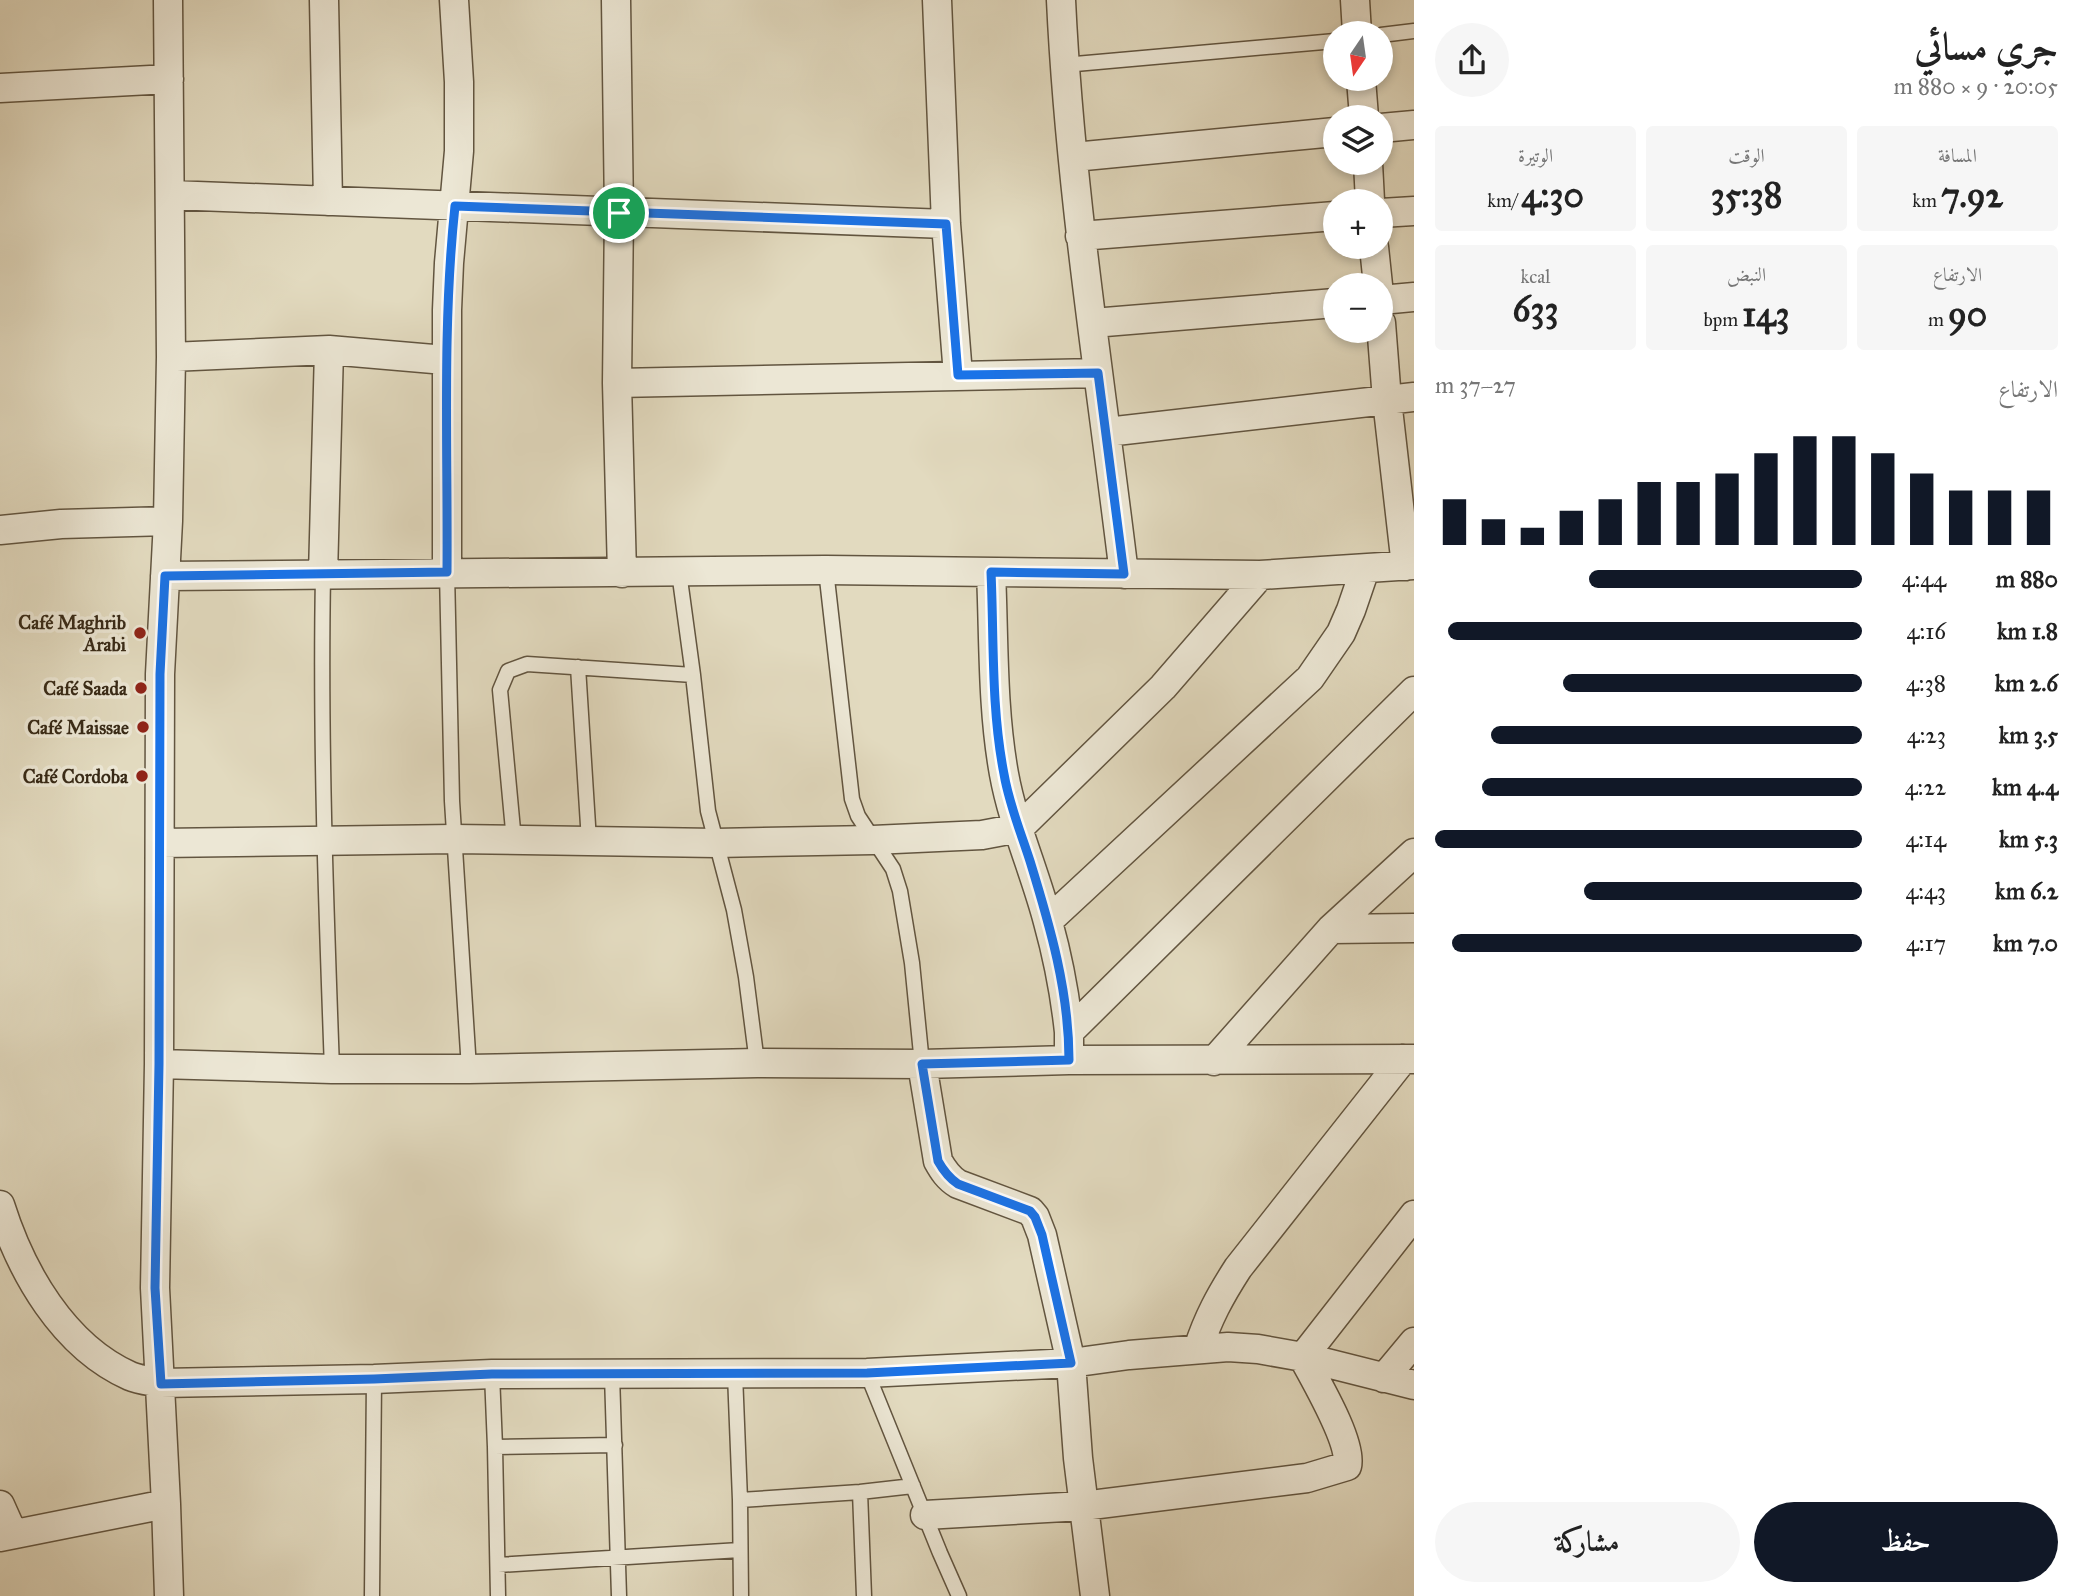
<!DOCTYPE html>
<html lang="ar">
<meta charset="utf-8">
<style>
:root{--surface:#fff;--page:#f6f6f6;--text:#222;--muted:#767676;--accent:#111827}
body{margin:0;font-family:"IM FELL Great Primer",Amiri,serif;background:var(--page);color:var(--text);direction:rtl;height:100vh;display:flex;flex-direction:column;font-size:26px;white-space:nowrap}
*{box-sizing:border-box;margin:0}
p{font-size:23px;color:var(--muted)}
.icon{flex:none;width:38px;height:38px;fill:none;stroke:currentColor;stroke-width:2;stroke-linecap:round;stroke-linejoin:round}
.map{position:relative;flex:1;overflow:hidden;direction:ltr}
.drawer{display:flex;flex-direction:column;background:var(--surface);width:665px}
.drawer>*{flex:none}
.needle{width:46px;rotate:193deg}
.fabs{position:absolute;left:1323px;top:21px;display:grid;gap:14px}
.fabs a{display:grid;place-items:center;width:70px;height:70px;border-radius:50%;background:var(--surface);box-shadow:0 4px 10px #0003;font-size:35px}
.pin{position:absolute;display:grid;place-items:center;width:60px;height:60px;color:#fff;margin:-30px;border:4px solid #fff;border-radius:50%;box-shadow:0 2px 7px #0007}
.round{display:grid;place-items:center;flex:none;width:74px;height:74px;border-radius:37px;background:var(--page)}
.overview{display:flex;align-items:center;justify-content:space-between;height:119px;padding:0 21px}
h1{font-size:38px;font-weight:700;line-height:52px}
.figures{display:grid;grid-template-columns:repeat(3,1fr);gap:10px;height:119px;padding:7px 21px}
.figures div{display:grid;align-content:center;border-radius:7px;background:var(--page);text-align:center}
.figures b{font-size:35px;font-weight:700}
.figures small{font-size:19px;font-weight:400}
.figures p{font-size:19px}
.chart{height:196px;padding:14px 21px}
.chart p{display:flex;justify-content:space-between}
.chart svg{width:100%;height:126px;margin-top:7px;stroke:var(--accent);stroke-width:6}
.primary-button{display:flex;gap:14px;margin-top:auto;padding:14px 21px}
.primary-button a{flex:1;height:80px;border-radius:42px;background:var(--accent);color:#fff;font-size:28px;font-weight:700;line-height:80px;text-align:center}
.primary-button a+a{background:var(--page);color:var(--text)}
ul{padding:0 21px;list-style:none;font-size:23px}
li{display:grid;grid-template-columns:112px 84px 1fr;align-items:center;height:52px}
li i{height:18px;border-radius:9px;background:var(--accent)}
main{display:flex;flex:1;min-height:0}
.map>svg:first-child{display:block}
</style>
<main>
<section class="drawer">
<div class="overview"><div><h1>جري مسائي</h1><p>20:05 · 9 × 880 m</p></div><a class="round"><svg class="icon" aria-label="share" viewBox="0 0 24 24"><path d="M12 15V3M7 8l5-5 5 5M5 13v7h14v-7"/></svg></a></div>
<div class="figures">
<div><p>المسافة</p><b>7.92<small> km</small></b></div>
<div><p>الوقت</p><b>35:38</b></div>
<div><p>الوتيرة</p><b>4:30<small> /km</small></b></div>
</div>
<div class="figures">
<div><p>الارتفاع</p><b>90<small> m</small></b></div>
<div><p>النبض</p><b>143<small> bpm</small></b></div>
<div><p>kcal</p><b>633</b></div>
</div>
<div class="chart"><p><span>الارتفاع</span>27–37 m</p>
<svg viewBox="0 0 160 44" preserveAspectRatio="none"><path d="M5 44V28M15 44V35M25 44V38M35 44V32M45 44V28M55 44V22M65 44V22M75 44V19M85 44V12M95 44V6M105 44V6M115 44V12M125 44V19M135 44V25M145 44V25M155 44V25"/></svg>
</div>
<ul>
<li><b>880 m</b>4:44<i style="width:64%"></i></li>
<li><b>1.8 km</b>4:16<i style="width:97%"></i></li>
<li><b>2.6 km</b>4:38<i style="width:70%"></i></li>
<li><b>3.5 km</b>4:23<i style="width:87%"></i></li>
<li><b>4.4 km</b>4:22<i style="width:89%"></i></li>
<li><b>5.3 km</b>4:14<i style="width:100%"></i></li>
<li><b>6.2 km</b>4:43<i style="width:65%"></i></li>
<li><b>7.0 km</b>4:17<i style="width:96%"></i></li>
</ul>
<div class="primary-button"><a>حفظ</a><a>مشاركة</a></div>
</section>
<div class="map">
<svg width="1414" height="1596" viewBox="0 0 1414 1596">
<rect width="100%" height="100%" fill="#e2dabf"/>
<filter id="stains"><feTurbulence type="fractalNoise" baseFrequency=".00286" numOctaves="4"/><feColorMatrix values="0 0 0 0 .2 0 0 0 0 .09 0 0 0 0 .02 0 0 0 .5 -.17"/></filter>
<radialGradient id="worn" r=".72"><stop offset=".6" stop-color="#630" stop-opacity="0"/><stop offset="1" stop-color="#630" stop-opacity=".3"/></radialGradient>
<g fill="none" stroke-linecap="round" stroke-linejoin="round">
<defs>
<path id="lane" d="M1381,35l33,-4
M1064,65l271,-24
M826,570l26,229 6,17 35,53 7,22 12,72 10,101
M447,572l5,229 17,268
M679,572l14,103 15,136 26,99 12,67 11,86
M323,575c-3,165 3,329 9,494
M578,667l11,174
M514,841l-14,-151 8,-19 19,-7 166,11
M867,1373l73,180 19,43
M492,1374l3,73 3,149
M735,1374l5,126 1,96
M612,1375l7,221
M495,1447l120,-2
M860,1492l4,104
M740,1500l120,-8 53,-6
M498,1565l242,-15
M372,1596l2,-217"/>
<path id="street" d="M168,0l3,357 -3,164 -8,153 -1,390 -4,224 11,216 3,92
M324,0l4,201
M616,0l3,213 -2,170 5,190
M937,0l9,224 12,151
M1061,0c9,192 40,383 63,574
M1355,0l2,33
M1361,79l3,38
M0,88l169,-9
M1381,128l33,-3
M1074,157l261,-25
M1368,163l2,38
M171,195l775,29
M1381,213l33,-2
M1080,236l255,-20
M1374,247l4,38
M1381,300l33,-3
M1093,323l242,-20
M1381,323l6,77 19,166
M171,357l158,-7 116,10
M617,383l481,-10
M1107,432l307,-35
M0,530l61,-6 107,-3
M447,572v-262l2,-47 10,-112v-69l-5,-82
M991,572c3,67 1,136 13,202 9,50 31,98 44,148 10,36 17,73 21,110
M323,575l6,-225
M165,576l661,-6 434,5 154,-10
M160,843l294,-4 262,4 157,-3 109,-5 37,-7 144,-141 97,-112
M1048,921l262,-243 31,-45 10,-23 14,-41
M1331,929l83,-1
M1069,1060v-28l345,-341
M1214,1061l117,-132 83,-76
M159,1064l173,5h137l288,-6 165,1 147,-4 345,-1
M922,1064l16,97c5,9 10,17 20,23l72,27 5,6 7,18 29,128 7,95 17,138
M0,1205c21,67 63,141 130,171 9,4 21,5 31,7l213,-4 118,-5 375,-1 204,-10 58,-8 99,-8 30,2 45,8 111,28
M1198,1349c10,-31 22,-53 40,-81l165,-209
M1384,1378l30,-36
M0,1505l13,29
M925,1515l158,-9 224,-28 40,-12c6,-23 -32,-86 -44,-109l111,-142
M0,1537l166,-33"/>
</defs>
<use href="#lane" stroke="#625540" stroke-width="17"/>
<use href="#street" stroke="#625540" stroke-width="31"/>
<use href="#lane" stroke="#ece7d5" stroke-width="14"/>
<use href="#street" stroke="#ece7d5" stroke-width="28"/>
</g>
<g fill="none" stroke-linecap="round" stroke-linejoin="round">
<defs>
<path id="route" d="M455,206l491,18 12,151 140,-2 26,201 -133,-2c3,67 0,136 13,202 5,30 17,59 26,87 20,65 39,130 39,199l-147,4 16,97c5,9 11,17 20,23l72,27 5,6 7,18 29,128 -204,10 -375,1 -118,5 -213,5 -6,-96 4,-224 1,-390 5,-98 282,-4c1,-122 -5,-244 8,-366z"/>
</defs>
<use href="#route" stroke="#fff" stroke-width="14"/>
<use href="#route" stroke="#1a73e8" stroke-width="9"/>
</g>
<g fill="#8f2418" stroke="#ece7d5" stroke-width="2.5">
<circle cx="140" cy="633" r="7"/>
<circle cx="141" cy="688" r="7"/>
<circle cx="143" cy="727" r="7"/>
<circle cx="142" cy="776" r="7"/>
</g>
<g text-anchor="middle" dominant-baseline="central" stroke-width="7" stroke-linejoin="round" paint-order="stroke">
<g font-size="19" font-weight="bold" fill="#372916" stroke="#ece7d5" text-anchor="end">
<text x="126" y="622">Café Maghrib<tspan x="126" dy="22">Arabi</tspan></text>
<text x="127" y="688">Café Saada</text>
<text x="129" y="727">Café Maissae</text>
<text x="128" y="776">Café Cordoba</text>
</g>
</g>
<rect width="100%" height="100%" filter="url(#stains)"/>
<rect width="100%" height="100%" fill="url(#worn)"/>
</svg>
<div class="fabs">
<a><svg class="needle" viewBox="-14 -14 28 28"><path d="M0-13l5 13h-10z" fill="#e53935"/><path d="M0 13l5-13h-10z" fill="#767676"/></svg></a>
<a><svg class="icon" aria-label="layers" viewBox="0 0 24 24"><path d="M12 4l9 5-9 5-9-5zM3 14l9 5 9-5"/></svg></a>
<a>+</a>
<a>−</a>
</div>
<div class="pin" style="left:619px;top:213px;background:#1e9e55"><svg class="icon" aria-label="arrive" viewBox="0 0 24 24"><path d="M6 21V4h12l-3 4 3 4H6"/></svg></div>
</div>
</main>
